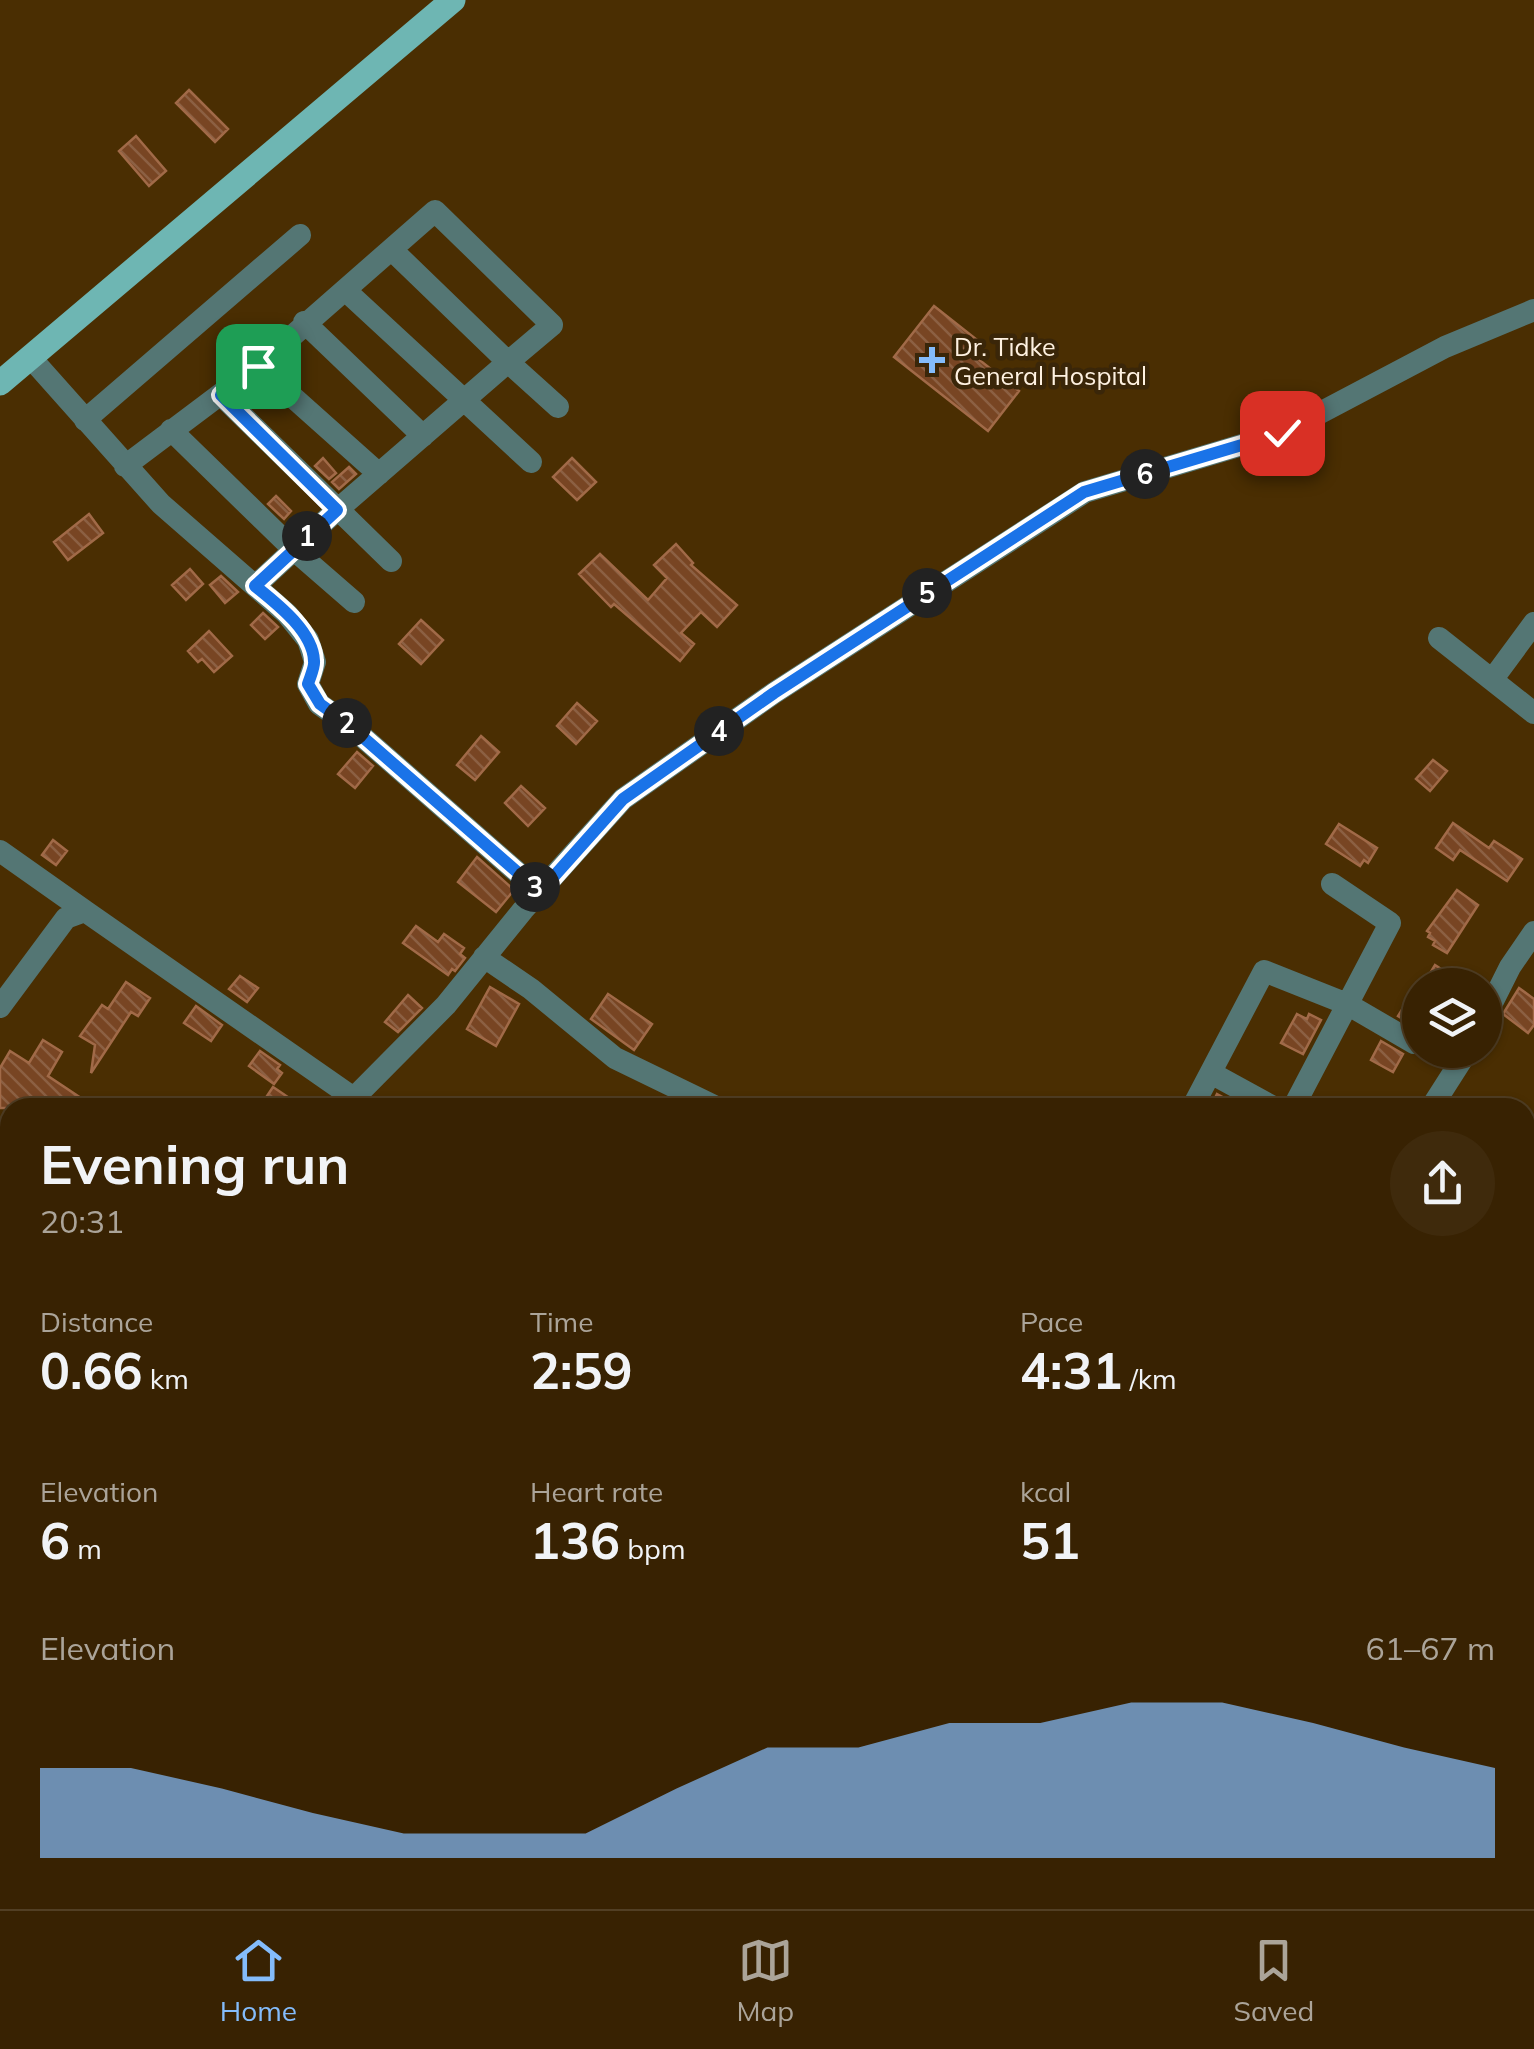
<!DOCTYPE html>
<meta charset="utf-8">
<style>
:root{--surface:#382202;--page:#3f2a0c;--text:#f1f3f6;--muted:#aba499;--line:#523f24;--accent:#84bcfb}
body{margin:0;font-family:Mulish,sans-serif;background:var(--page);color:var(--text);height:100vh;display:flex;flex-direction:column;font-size:38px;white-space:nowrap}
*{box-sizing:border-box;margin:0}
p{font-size:32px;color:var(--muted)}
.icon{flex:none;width:55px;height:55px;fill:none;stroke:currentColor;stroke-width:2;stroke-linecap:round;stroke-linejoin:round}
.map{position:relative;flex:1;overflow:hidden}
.sheet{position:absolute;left:0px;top:1098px;width:1535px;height:812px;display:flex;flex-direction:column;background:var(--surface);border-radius:30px 30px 0 0;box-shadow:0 2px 8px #0004,0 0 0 2px var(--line)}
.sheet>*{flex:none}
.buttons{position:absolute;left:1402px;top:968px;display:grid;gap:20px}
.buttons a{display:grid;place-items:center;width:100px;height:100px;border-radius:50%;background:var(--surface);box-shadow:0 2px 8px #0004,0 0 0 2px var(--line);font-size:50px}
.pin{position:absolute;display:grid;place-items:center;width:85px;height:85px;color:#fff;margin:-42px;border-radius:20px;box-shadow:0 5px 15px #0006}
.km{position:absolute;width:50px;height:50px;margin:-25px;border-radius:50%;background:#222;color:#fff;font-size:28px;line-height:50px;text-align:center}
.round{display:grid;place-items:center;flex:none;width:105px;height:105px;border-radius:52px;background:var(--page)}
.overview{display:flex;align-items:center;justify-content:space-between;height:170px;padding:0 40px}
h1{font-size:55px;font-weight:700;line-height:75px}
.figures{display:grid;grid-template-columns:repeat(3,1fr);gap:15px;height:170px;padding:10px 40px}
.figures div{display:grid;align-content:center}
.figures b{font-size:50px;font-weight:700}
.figures small{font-size:28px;font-weight:400}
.figures p{font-size:28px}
.chart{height:280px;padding:20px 40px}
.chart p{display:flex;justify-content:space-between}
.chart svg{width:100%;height:180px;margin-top:10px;fill:var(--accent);opacity:.7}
.tab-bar{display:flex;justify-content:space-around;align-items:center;height:140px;border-top:2px solid var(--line);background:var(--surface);font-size:28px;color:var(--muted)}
.tab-bar a{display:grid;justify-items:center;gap:5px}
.tab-bar .active{color:var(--accent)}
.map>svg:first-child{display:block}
</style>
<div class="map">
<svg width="1534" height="1909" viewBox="0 0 1534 1909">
<defs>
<pattern id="building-back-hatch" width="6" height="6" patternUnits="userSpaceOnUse" patternTransform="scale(2.5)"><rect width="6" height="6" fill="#784523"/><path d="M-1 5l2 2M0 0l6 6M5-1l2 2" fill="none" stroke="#8c6043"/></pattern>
</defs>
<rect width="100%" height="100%" fill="#4a2e02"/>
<path fill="url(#building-back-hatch)" stroke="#a16a48" stroke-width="2.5" d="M189,90l39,39 -13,13 -39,-39z
M136,136l30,35 -17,15 -30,-35z
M934,306l43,34 -9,11 51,40 -31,40 -94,-74z
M323,458l13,15 -7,6 -14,-13z
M572,458l24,24 -19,18 -24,-23z
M349,467l7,7 -17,15 -7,-7z
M276,496l15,15 -7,8 -16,-15z
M89,514l14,19 -35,27 -14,-18z
M676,544l17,19 -2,2 46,40 -20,22 -16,-15 -20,21 13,11 -14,17 -66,-57 -3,3 -32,-33 21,-20 48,46 19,-22 -13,-13z
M190,569l13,15 -17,16 -14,-15z
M221,576l17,16 -13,11 -15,-18z
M263,613l15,14 -13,12 -14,-14z
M421,620l22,20 -22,24 -22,-20z
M209,631l23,25 -18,16 -12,-13 -4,3 -10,-11z
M577,703l20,18 -21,23 -19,-18z
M481,736l18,16 -24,28 -18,-15z
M357,752l16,14 -18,22 -17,-14z
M1433,760l14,11 -17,20 -14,-12z
M521,786l24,22 -17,18 -23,-23z
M1453,823l36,25 5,-7 28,18 -15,22 -47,-31 -7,10 -17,-12z
M1339,824l38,24 -9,15 -4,-3 -4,6 -34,-22z
M53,840l14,11 -11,14 -14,-10z
M477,857l37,33 -18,22 -38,-30z
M1457,890l21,15 -31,48 -14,-8 2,-4 -7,-4 2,-4 -3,-2z
M416,926l22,16 6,-8 20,14 -4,6 5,4 -10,13 -3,-2 -4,6 -45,-32z
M1435,965l31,20h-43z
M240,976l18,12 -11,14 -18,-13z
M126,982l24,16 -12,18 -7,-4 -40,61 4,-28 -15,-9 22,-31 6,4z
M490,987l29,17 -23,42 -29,-17z
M1519,988l15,11v26l-6,8 -25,-19z
M608,994l44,30 -18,26 -43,-31z
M408,995l14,13 -24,24 -13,-10z
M1408,1000l12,7v22l-22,-13z
M196,1006l26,19 -11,16 -27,-18z
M1297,1014l10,5 2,-5 12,6 -18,34 -22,-11z
M43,1040l19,12 -14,24 48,32h-96v-40l10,-17 19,12z
M1381,1041l22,13 -10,18 -22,-12z
M260,1051l20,14 -3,4 5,4 -8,11 -25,-18z
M273,1087l31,21h-45z
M1217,1094l26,14h-33z"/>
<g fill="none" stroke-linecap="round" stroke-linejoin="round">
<path stroke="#547674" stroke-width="22" d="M345,290l186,172
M304,322l119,114
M30,357l131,147 126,110 21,26 7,22 -7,22 11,20 30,21 191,167
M258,366l121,108
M221,395l170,166
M85,420l215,-185
M171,430l122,119 61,53
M125,466l133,-100 177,-155 117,114 -44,37 50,45
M255,586l82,-76 171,-148 -116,-112
M1439,638l95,75
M1492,680l42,-57
M0,851l85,60
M484,957l47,32 84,69 103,50
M0,1007l66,-89 19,-7 283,197
M1485,1017l25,-50 24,-35
M1211,1073l64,35
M344,1108l102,-103 77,-95 100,-111 151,-106 311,-201 197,-59 163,-86 89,-37
M1192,1108l72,-137 83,33 67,39
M1293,1108l97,-185 -58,-39
M1431,1108l37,-58
M0,1440l10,-12
M0,1584l10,2
M0,1699l10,5
M816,1900l14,9
M1018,1900l11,9
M47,1909l6,-9
M216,1909l2,-9
M616,1909l3,-9
M702,1909l6,-9"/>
<path stroke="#6eb6b3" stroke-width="25" d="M0,383l453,-383"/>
<path stroke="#78d0cc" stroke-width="30" d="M0,1146l10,6
M1282,1900l15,9"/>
</g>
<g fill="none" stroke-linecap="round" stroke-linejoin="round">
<defs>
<path id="route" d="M258,366l-37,29 116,115 -82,76c21,17 58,45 59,75 1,6 -4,16 -6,23l12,20 29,21 191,167 83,-93 151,-106 310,-201 198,-59"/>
</defs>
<use href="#route" stroke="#fff" stroke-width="20"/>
<use href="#route" stroke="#1a73e8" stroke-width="12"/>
</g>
<path fill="#84bcfb" stroke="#3a2609" stroke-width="4" d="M927 345h10v10h10v10h-10v10h-10v-10h-10v-10h10z"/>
<g text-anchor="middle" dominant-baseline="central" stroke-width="9" stroke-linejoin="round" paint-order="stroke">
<g font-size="25" fill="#fef1e1" stroke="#3a2609" text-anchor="start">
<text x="954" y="346">Dr. Tidke<tspan x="954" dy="29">General Hospital</tspan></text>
</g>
</g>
</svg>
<div class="buttons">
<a><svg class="icon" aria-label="layers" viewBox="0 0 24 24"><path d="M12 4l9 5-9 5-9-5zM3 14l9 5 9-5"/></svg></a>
</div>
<div class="pin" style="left:258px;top:366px;background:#1e9e55"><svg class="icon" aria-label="arrive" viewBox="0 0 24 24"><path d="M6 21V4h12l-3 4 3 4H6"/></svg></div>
<div class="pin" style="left:1282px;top:433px;background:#d93025"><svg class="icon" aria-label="check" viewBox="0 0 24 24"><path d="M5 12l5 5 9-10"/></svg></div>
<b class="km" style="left:307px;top:536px">1</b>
<b class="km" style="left:347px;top:723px">2</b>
<b class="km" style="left:535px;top:887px">3</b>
<b class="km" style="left:719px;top:731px">4</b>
<b class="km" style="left:927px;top:593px">5</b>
<b class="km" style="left:1145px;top:474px">6</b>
<section class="sheet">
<div class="overview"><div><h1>Evening run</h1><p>20:31</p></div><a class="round"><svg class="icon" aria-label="share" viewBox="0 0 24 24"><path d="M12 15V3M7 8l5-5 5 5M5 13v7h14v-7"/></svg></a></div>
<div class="figures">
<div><p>Distance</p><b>0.66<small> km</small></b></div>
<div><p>Time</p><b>2:59</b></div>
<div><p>Pace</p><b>4:31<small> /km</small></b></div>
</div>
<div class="figures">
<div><p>Elevation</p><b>6<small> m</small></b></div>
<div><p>Heart rate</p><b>136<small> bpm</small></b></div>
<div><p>kcal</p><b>51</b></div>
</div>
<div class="chart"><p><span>Elevation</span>61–67 m</p>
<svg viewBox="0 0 160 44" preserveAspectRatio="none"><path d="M0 44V22L10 22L20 27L30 33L40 38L50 38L60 38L70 27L80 17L90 17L100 11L110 11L120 6L130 6L140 11L150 17L160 22V44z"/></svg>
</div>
</section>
</div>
<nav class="tab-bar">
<a class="active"><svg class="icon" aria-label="home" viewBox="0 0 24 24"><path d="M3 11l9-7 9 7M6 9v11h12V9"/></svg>Home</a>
<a><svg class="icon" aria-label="map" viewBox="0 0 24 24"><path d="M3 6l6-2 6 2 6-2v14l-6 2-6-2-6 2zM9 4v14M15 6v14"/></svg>Map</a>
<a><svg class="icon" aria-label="saved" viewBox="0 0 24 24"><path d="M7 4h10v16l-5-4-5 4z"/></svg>Saved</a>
</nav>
